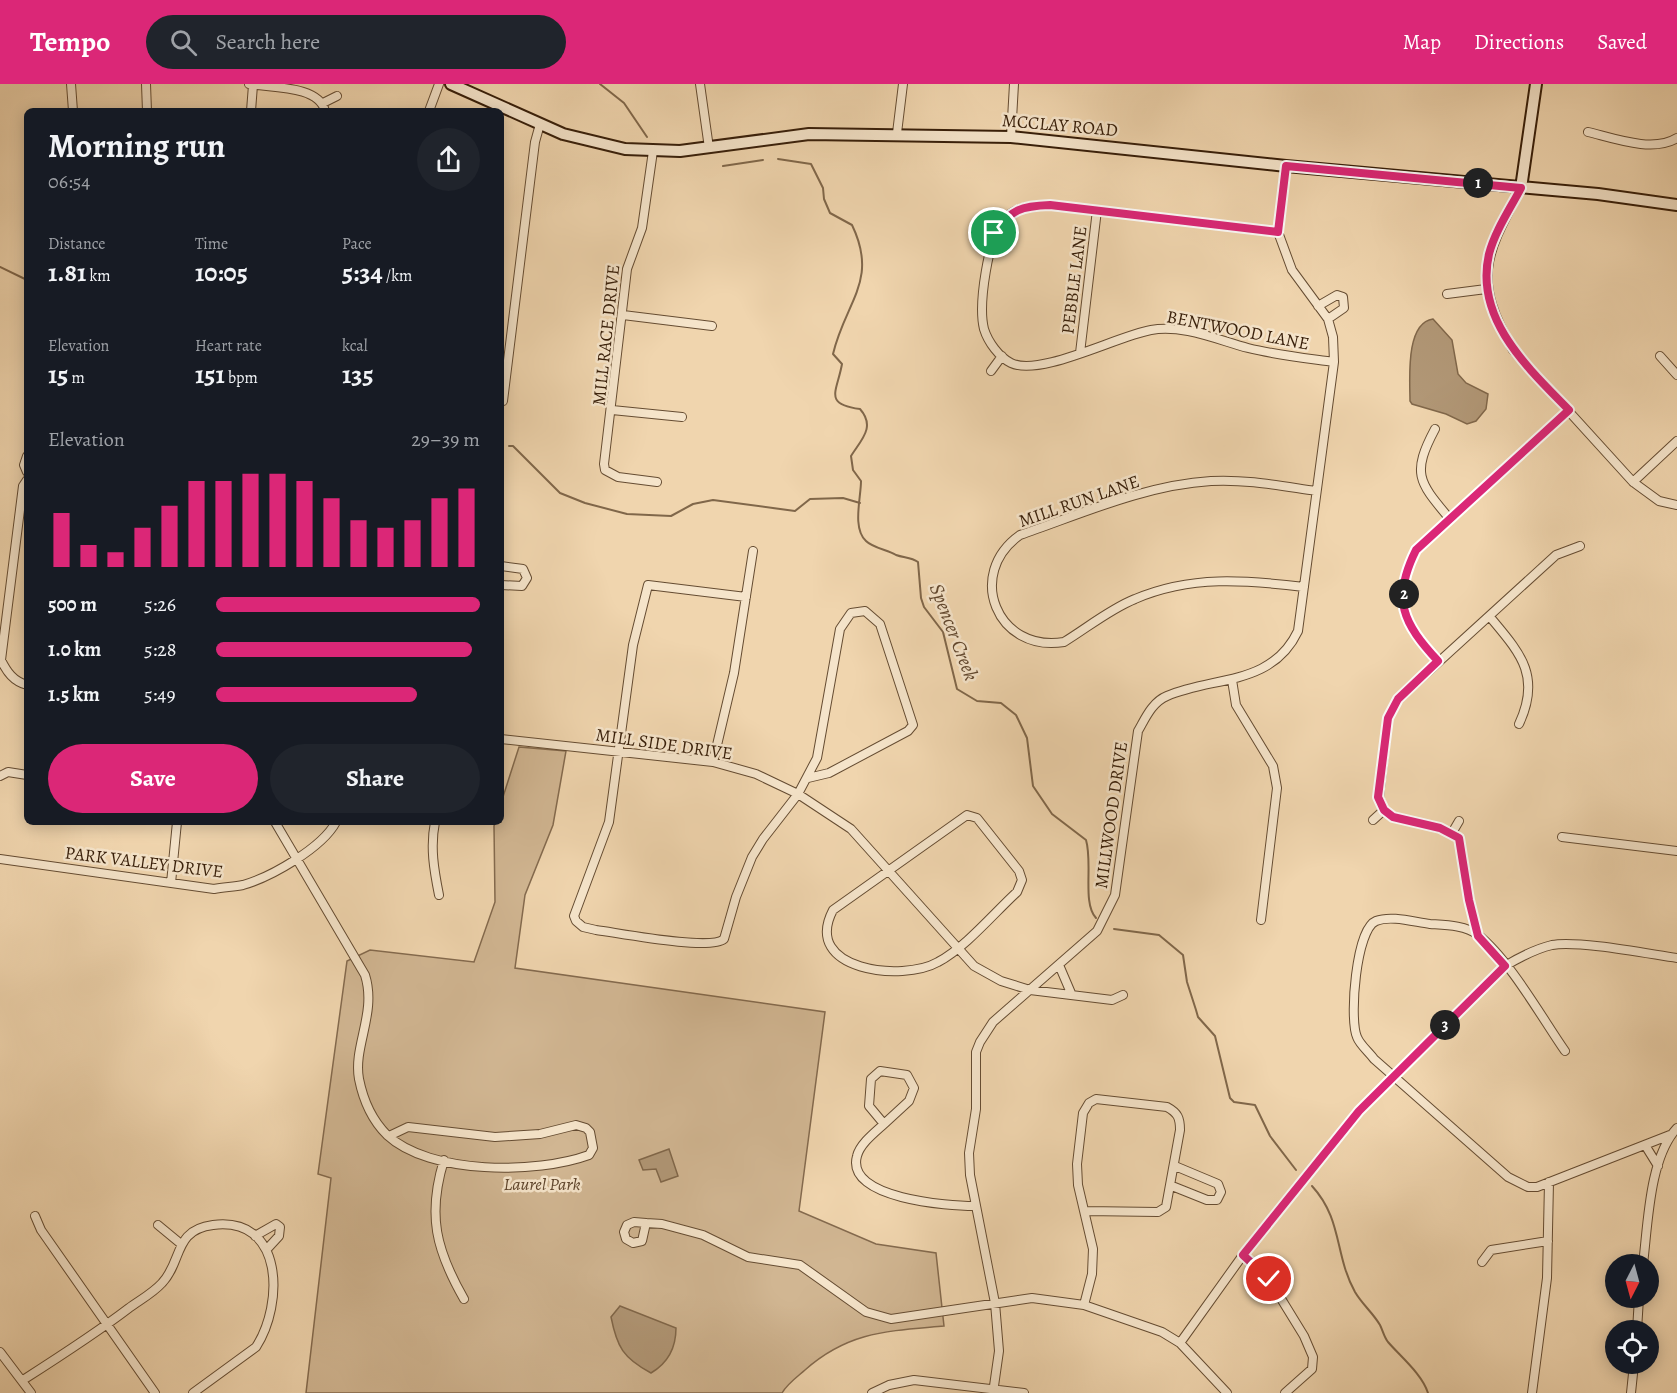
<!DOCTYPE html>
<meta charset="utf-8">
<style>
:root{--surface:#171b24;--page:#20242c;--text:#f1f3f6;--muted:#9ea1a6;--accent:#db2777}
body{margin:0;font-family:Alegreya,serif;background:var(--page);color:var(--text);height:100vh;display:flex;flex-direction:column;font-size:22px;white-space:nowrap}
*{box-sizing:border-box;margin:0}
p{font-size:20px;color:var(--muted)}
.icon{flex:none;width:33px;height:33px;fill:none;stroke:currentColor;stroke-width:2;stroke-linecap:round;stroke-linejoin:round}
.map{position:relative;flex:1;overflow:hidden}
.details{position:absolute;left:24px;top:24px;width:480px;height:717px;display:flex;flex-direction:column;background:var(--surface);border-radius:9px;box-shadow:0 3px 15px #0003}
.details>*{flex:none}
.needle{width:39px;rotate:186deg}
.buttons{position:absolute;left:1605px;top:1170px;display:grid;gap:12px}
.buttons a{display:grid;place-items:center;width:54px;height:54px;border-radius:50%;background:var(--surface);box-shadow:0 3px 15px #0003;font-size:30px}
.pin{position:absolute;display:grid;place-items:center;width:51px;height:51px;color:#fff;margin:-26px;border:3px solid #fff;border-radius:50%;box-shadow:0 2px 6px #0007}
.km{position:absolute;width:30px;height:30px;margin:-15px;border-radius:50%;background:#222;color:#fff;font-size:16px;line-height:30px;text-align:center}
.round{display:grid;place-items:center;flex:none;width:63px;height:63px;border-radius:32px;background:var(--page)}
.headline{display:flex;align-items:center;justify-content:space-between;height:102px;padding:0 24px}
h1{font-size:33px;font-weight:700;line-height:45px}
.figures{display:grid;grid-template-columns:repeat(3,1fr);gap:9px;height:102px;padding:6px 24px}
.figures div{display:grid;align-content:center}
.figures b{font-size:26px;font-weight:700}
.figures small{font-size:16px;font-weight:400}
.figures p{font-size:16px}
.chart{height:168px;padding:12px 24px}
.chart p{display:flex;justify-content:space-between}
.chart svg{width:100%;height:108px;margin-top:6px;stroke:var(--accent);stroke-width:6}
.cta{display:flex;gap:12px;margin-top:auto;padding:12px 24px}
.cta a{flex:1;height:69px;border-radius:36px;background:var(--accent);color:#fff;font-size:24px;font-weight:700;line-height:69px;text-align:center}
.cta a+a{background:var(--page);color:var(--text)}
ul{padding:0 24px;list-style:none;font-size:20px}
li{display:grid;grid-template-columns:96px 72px 1fr;align-items:center;height:45px}
li i{height:15px;border-radius:8px;background:var(--accent)}
header{display:flex;align-items:center;gap:36px;box-sizing:border-box;height:84px;padding:0 30px;background:var(--accent);color:#fff}
header strong{font-size:28px}
nav{display:flex;gap:33px;margin-inline-start:auto;font-size:21px}
.search{width:420px;height:54px;background:var(--page);display:flex;align-items:center;gap:15px;box-sizing:border-box;padding:0 21px;border-radius:33px;color:var(--muted);font-size:22px}
.map>svg:first-child{display:block}
</style>
<header>
<strong>Tempo</strong>
<div class="search"><svg class="icon" aria-label="search" viewBox="0 0 24 24"><circle cx="10" cy="10" r="6"/><path d="M15 15l6 6"/></svg>Search here</div>
<nav><a>Map</a><a>Directions</a><a>Saved</a></nav>
</header>
<div class="map">
<svg width="1677" height="1309" viewBox="0 0 1677 1309">
<rect width="100%" height="100%" fill="#f0d5ae"/>
<filter id="stains"><feTurbulence type="fractalNoise" baseFrequency=".00333" numOctaves="4"/><feColorMatrix values="0 0 0 0 .2 0 0 0 0 .09 0 0 0 0 .02 0 0 0 .5 -.17"/></filter>
<radialGradient id="worn" r=".72"><stop offset=".6" stop-color="#630" stop-opacity="0"/><stop offset="1" stop-color="#630" stop-opacity=".3"/></radialGradient>
<path fill="#d1b692" stroke="#846a4e" stroke-width="1.5" d="M519,663l47,4 -13,74 -28,70 -10,73 310,44 -26,199 77,33 60,9 8,73c-55,5 -95,5 -139,44 -8,7 -18,14 -23,23h-476l25,-215 -13,-4 29,-213 23,-11 104,12 21,-60 -1,-76 1,-4h6v-19z"/>
<path fill="#b19776" stroke="#80674a" stroke-width="1.5" d="M1433,235l19,21 6,34 8,9 22,11 -2,15 -10,12 -9,3 -21,-10 -34,-10 -2,-3c0,-21 -5,-78 23,-82z
M669,1065l9,27 -17,6 -5,-13 -13,1 -4,-10z
M620,1222l56,22c0,20 -8,35 -25,45 -28,-15 -34,-26 -40,-56z"/>
<g fill="none" stroke-linecap="round" stroke-linejoin="round">
<path stroke="#80674a" stroke-width="2" d="M600,0l24,19 23,34
M778,75l33,5 12,24 1,11 6,14 22,12c27,56 -7,77 -19,129l9,10c-5,28 -19,40 18,45 16,18 1,31 -9,47l2,14 8,11c0,17 -9,47 5,60 7,7 22,9 30,14 8,3 15,2 22,7l3,36 3,9 19,25 14,57 20,12 24,2 15,12 11,23 6,48 19,28 34,26c7,23 -4,63 10,78
M723,82l40,-6
M0,183l27,13
M509,362h4l47,47 25,10 42,11 44,2 22,-12 20,-4 82,11 15,-12 33,-1 17,5
M1114,845l45,6 24,20 4,27 9,28 2,7 17,19 15,62 4,4 21,3 15,31 26,34
M1312,1102c31,34 22,68 43,106 7,12 18,21 25,33 3,6 4,12 8,17 13,15 34,32 40,51"/>
<defs>
<path id="street" d="M71,0l2,27
M146,0l1,27
M249,0c21,4 70,1 76,27
M700,0l9,64
M323,19l14,-7
M251,27l2,-26
M429,27l10,-27
M1588,48c25,6 65,21 89,6
M897,49l6,-49
M1011,53l3,-53
M653,67l-11,77 -15,41 -23,195 1,6 13,7 39,5
M1521,104c-36,69 -49,90 -8,162l120,132 26,19 18,4
M1278,148l-228,-27c-16,1 -34,1 -46,14 -16,18 -26,86 -20,110 4,13 15,28 27,34 29,14 106,-27 140,-33 31,-6 67,10 97,18 28,7 57,10 86,14
M1447,210l39,-5
M1318,222l19,-11 6,2 1,11 -16,11
M623,231l89,11
M1080,269l17,-143
M1660,272l17,19
M991,287l11,-15
M503,317l32,-259 5,-18
M612,326l70,7
M1435,345c-24,45 -16,53 14,89
M27,372l-3,9 3,7
M27,396l-4,6 -22,174c6,12 12,21 26,25
M1633,398l44,-41
M501,482l22,3 4,9 -5,8 -21,-1
M1304,503c-58,-7 -113,-12 -169,12 -25,10 -48,29 -71,43 -67,11 -99,-68 -44,-107 61,-21 125,-50 191,-54 35,-2 70,5 105,10
M746,513l-98,-12 -15,60 -24,177 -35,94 2,5 7,6 13,3c23,3 114,21 128,9l12,-42 16,-40 11,-18 35,-45 19,-36 23,-129 11,-16 14,-2 15,13 33,101 -5,6 -79,42 -21,5
M1490,533c29,35 52,58 29,107
M1438,577c-35,-38 -47,-62 -22,-111l153,-140
M1232,596l4,25 37,61 4,22 -16,132
M501,655l212,23 43,12 42,20 53,35 123,137 27,15 29,9 82,10 11,-5
M713,678l21,-89 19,-122
M0,692l8,-4 19,3
M967,731l10,3 42,53 3,9 -5,12c-23,21 -51,55 -79,70 -35,20 -137,9 -105,-52z
M1373,736l11,-10
M275,738l90,153c12,38 -12,71 -6,104 4,20 13,41 28,56 43,40 150,39 202,20l4,-7 -3,-16 -4,-4 -10,-3 -36,9 -45,3 -87,-10 -19,9
M435,738c-5,25 -1,48 4,73
M1452,749l7,-12
M1562,753l115,14
M0,775l214,30c10,-2 20,-2 29,-4 28,-8 79,-37 93,-63
M171,799l6,-61
M1478,852l-9,-36 -10,-62 -19,-10 -47,-11 -9,-7 -5,-13 9,-79 10,-19 158,-144 24,-9
M1059,881l12,28
M1565,967c-23,-33 -56,-92 -87,-116 -13,-10 -33,-10 -48,-11 -16,-2 -39,-9 -54,-3 -20,8 -27,98 -19,116 3,8 12,15 17,22l134,118 20,10h9l133,-52
M880,987l27,4 7,13 -5,13 -25,23 -15,-18 2,-27z
M884,1040c-10,9 -24,20 -27,32 -12,43 92,50 118,50
M1645,1061l13,21
M444,1076c-17,55 -8,90 20,139
M1172,1102l35,14h10l4,-8 -3,-8 -43,-18
M35,1132l6,14 114,163
M634,1138l12,1 -4,18 -9,2 -7,-4 -2,-7 3,-7z
M646,1139l16,1 41,11 45,22 52,8 66,47 25,7 141,-21 52,7 78,27 18,11 47,50
M158,1141l23,19
M255,1152l21,-12 4,3 -1,9 -12,13
M1243,1171l26,24 35,57 9,21 -1,12 -27,24
M1482,1178l9,-12 57,-9
M1643,1180c5,-39 6,-106 34,-136
M1084,1221l8,-31 1,-25 -15,-64 -1,-21 6,-51 6,-10 7,-4 71,8c11,6 13,11 13,23l-14,77 -8,5 -73,-1
M1637,1246l2,-32
M1180,1259l63,-88 116,-144 146,-145c15,-9 30,-17 47,-21 25,-5 97,9 125,13
M0,1268l31,41
M23,1296c36,-23 72,-46 106,-72 11,-8 24,-15 33,-25 21,-22 11,-53 51,-58 71,-9 71,79 43,122l-63,46
M872,1309l17,-8 25,-5 110,13
M993,1309l6,-42 -4,-48 -25,-128 -1,-22 7,-44v-57l4,-10 13,-20 104,-91 18,-36 23,-164c7,-12 14,-29 29,-35 47,-20 105,-10 131,-65l36,-269 -1,-25 -5,-18 -36,-49 -14,-38 8,-66
M1532,1309l15,-115 2,-96
M1631,1309l3,-29"/>
<path id="secondary" d="M451,0l112,50 62,15 55,2 129,-17 202,3 275,29 312,28 79,11
M1521,104l15,-104"/>
</defs>
<use href="#street" stroke="#654c32" stroke-width="10"/>
<use href="#secondary" stroke="#371e09" stroke-width="14"/>
<use href="#street" stroke="#f5e4ca" stroke-width="8"/>
<use href="#secondary" stroke="#f5e4ca" stroke-width="10"/>
</g>
<g fill="none" stroke-linecap="round" stroke-linejoin="round">
<defs>
<path id="route" d="M994,149c17,-24 28,-27 56,-28l228,27 8,-66 235,22c-11,21 -26,43 -32,66 -15,65 39,114 80,156l-153,140c-25,50 -13,73 22,111l-40,38 -10,19 -10,79 6,13 9,7 47,11 19,10 10,62 9,36 27,30 -146,145 -116,144 26,24"/>
</defs>
<use href="#route" stroke="#fff" stroke-width="12"/>
<use href="#route" stroke="#db2777" stroke-width="8"/>
</g>
<g text-anchor="middle" dominant-baseline="central" stroke-width="5" stroke-linejoin="round" paint-order="stroke">
<g font-size="18" fill="#371e09" stroke="#f5e4ca">
<text transform="translate(1060 41) rotate(5)">MCCLAY ROAD</text>
<text transform="translate(1074 196) rotate(-83)">PEBBLE LANE</text>
<text transform="translate(1238 246) rotate(11)">BENTWOOD LANE</text>
<text transform="translate(606 251) rotate(-84)">MILL RACE DRIVE</text>
<text transform="translate(1079 417) rotate(-19)">MILL RUN LANE</text>
<text transform="translate(664 660) rotate(8)">MILL SIDE DRIVE</text>
<text transform="translate(1111 731) rotate(-82)">MILLWOOD DRIVE</text>
<text transform="translate(144 778) rotate(7)">PARK VALLEY DRIVE</text>
</g>
<g font-size="18" font-style="italic" fill="#5e442b" stroke="#f5e4ca">
<text x="542" y="1100">Laurel Park</text>
</g>
<g font-size="20" font-style="italic" fill="#62482f" stroke="#f5e4ca">
<text transform="translate(954 548) rotate(69)">Spencer Creek</text>
</g>
</g>
<rect width="100%" height="100%" filter="url(#stains)"/>
<rect width="100%" height="100%" fill="url(#worn)"/>
</svg>
<div class="buttons">
<a><svg class="needle" viewBox="-14 -14 28 28"><path d="M0-13l5 13h-10z" fill="#e53935"/><path d="M0 13l5-13h-10z" fill="#9ea1a6"/></svg></a>
<a><svg class="icon" aria-label="locate" viewBox="0 0 24 24"><circle cx="12" cy="12" r="6"/><path d="M12 2v4M12 18v4M2 12h4M18 12h4"/></svg></a>
</div>
<div class="pin" style="left:994px;top:149px;background:#1e9e55"><svg class="icon" aria-label="arrive" viewBox="0 0 24 24"><path d="M6 21V4h12l-3 4 3 4H6"/></svg></div>
<div class="pin" style="left:1269px;top:1195px;background:#d93025"><svg class="icon" aria-label="check" viewBox="0 0 24 24"><path d="M5 12l5 5 9-10"/></svg></div>
<b class="km" style="left:1478px;top:99px">1</b>
<b class="km" style="left:1404px;top:510px">2</b>
<b class="km" style="left:1445px;top:941px">3</b>
<section class="details">
<div class="headline"><div><h1>Morning run</h1><p>06:54</p></div><a class="round"><svg class="icon" aria-label="share" viewBox="0 0 24 24"><path d="M12 15V3M7 8l5-5 5 5M5 13v7h14v-7"/></svg></a></div>
<div class="figures">
<div><p>Distance</p><b>1.81<small> km</small></b></div>
<div><p>Time</p><b>10:05</b></div>
<div><p>Pace</p><b>5:34<small> /km</small></b></div>
</div>
<div class="figures">
<div><p>Elevation</p><b>15<small> m</small></b></div>
<div><p>Heart rate</p><b>151<small> bpm</small></b></div>
<div><p>kcal</p><b>135</b></div>
</div>
<div class="chart"><p><span>Elevation</span>29–39 m</p>
<svg viewBox="0 0 160 44" preserveAspectRatio="none"><path d="M5 44V22M15 44V35M25 44V38M35 44V28M45 44V19M55 44V9M65 44V9M75 44V6M85 44V6M95 44V9M105 44V16M115 44V25M125 44V28M135 44V25M145 44V16M155 44V12"/></svg>
</div>
<ul>
<li><b>500 m</b>5:26<i style="width:100%"></i></li>
<li><b>1.0 km</b>5:28<i style="width:97%"></i></li>
<li><b>1.5 km</b>5:49<i style="width:76%"></i></li>
</ul>
<div class="cta"><a>Save</a><a>Share</a></div>
</section>
</div>
